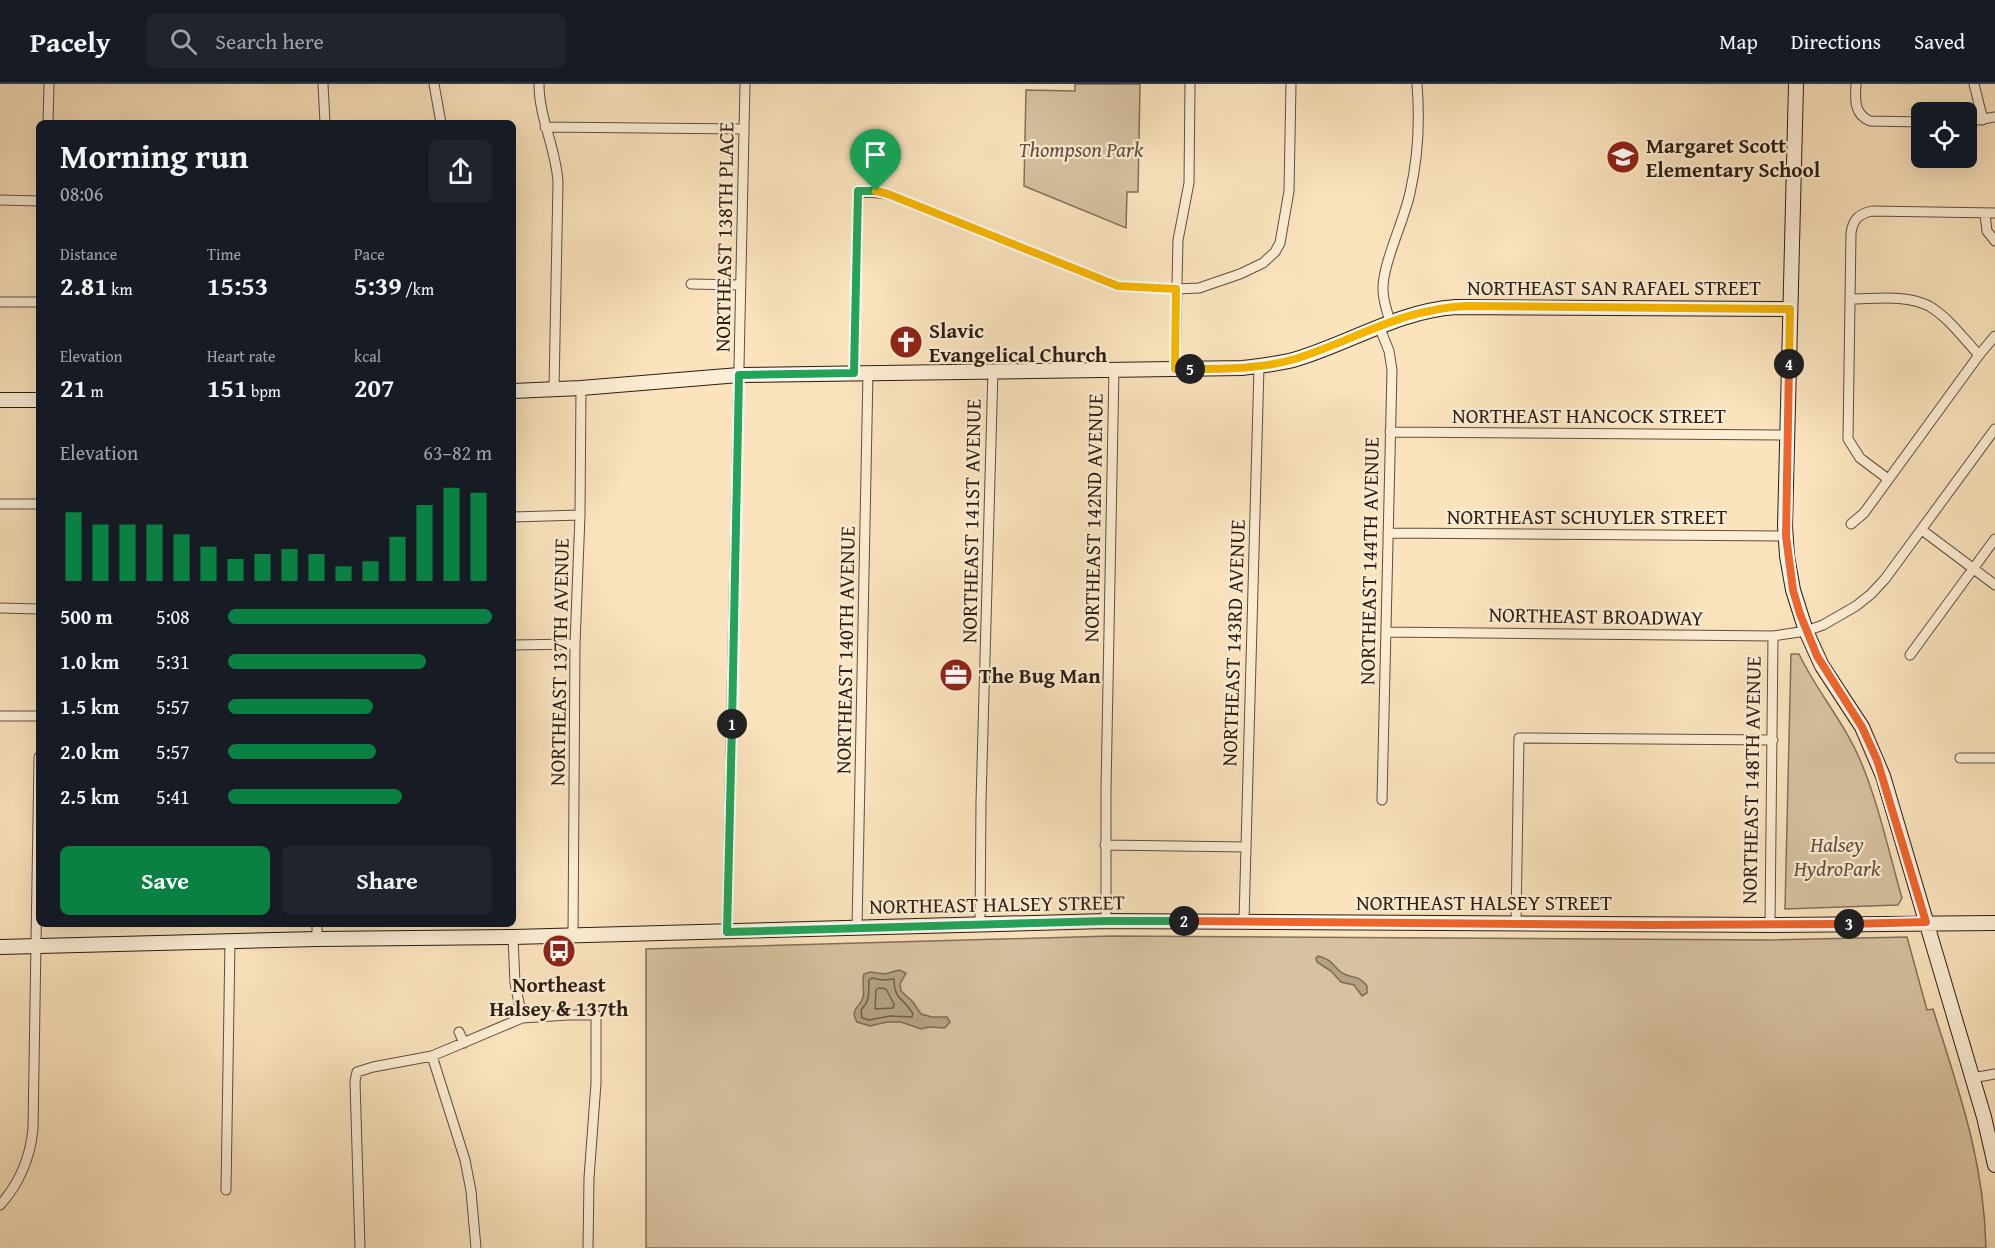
<!DOCTYPE html>
<meta charset="utf-8">
<style>
:root{--surface:#171b24;--page:#20242c;--text:#f1f3f6;--muted:#9ea1a6;--line:#363941;--accent:#0b8043}
body{margin:0;font-family:"Gentium Book Plus",serif;background:var(--page);color:var(--text);height:100vh;display:flex;flex-direction:column;font-size:22px;white-space:nowrap}
*{box-sizing:border-box;margin:0}
p{font-size:20px;color:var(--muted)}
.icon{flex:none;width:33px;height:33px;fill:none;stroke:currentColor;stroke-width:2;stroke-linecap:round;stroke-linejoin:round}
.map{position:relative;flex:1;overflow:hidden}
.drawer{position:absolute;left:36px;top:36px;width:480px;height:807px;display:flex;flex-direction:column;background:var(--surface);border-radius:9px;box-shadow:0 6px 24px #0002}
.drawer>*{flex:none}
.controls{position:absolute;left:1911px;top:18px;display:grid;gap:12px}
.controls a{display:grid;place-items:center;width:66px;height:66px;border-radius:9px;background:var(--surface);box-shadow:0 6px 24px #0002;font-size:30px}
.pin{position:absolute;display:grid;place-items:center;width:51px;height:51px;color:#fff;margin:-62px -26px;border-radius:50% 50% 50% 0;rotate:-45deg;box-shadow:0 0 6px #0007}
.pin .icon{rotate:45deg}
.km{position:absolute;width:30px;height:30px;margin:-15px;border-radius:50%;background:#222;color:#fff;font-size:16px;line-height:30px;text-align:center}
.round{display:grid;place-items:center;flex:none;width:63px;height:63px;border-radius:9px;background:var(--page)}
.summary{display:flex;align-items:center;justify-content:space-between;height:102px;padding:0 24px}
h1{font-size:33px;font-weight:700;line-height:45px}
.stats{display:grid;grid-template-columns:repeat(3,1fr);gap:9px;height:102px;padding:6px 24px}
.stats div{display:grid;align-content:center}
.stats b{font-size:26px;font-weight:700}
.stats small{font-size:16px;font-weight:400}
.stats p{font-size:16px}
.chart{height:168px;padding:12px 24px}
.chart p{display:flex;justify-content:space-between}
.chart svg{width:100%;height:108px;margin-top:6px;stroke:var(--accent);stroke-width:6}
.cta{display:flex;gap:12px;margin-top:auto;padding:12px 24px}
.cta a{flex:1;height:69px;border-radius:9px;background:var(--accent);color:#fff;font-size:24px;font-weight:700;line-height:69px;text-align:center}
.cta a+a{background:var(--page);color:var(--text)}
ul{padding:0 24px;list-style:none;font-size:20px}
li{display:grid;grid-template-columns:96px 72px 1fr;align-items:center;height:45px}
li i{height:15px;border-radius:8px;background:var(--accent)}
header{display:flex;align-items:center;gap:36px;box-sizing:border-box;height:84px;padding:0 30px;background:var(--surface);border-bottom:2px solid var(--line)}
header strong{font-size:28px}
nav{display:flex;gap:33px;margin-inline-start:auto;font-size:21px}
.search{width:420px;height:54px;background:var(--page);display:flex;align-items:center;gap:15px;box-sizing:border-box;padding:0 21px;border-radius:9px;color:var(--muted);font-size:22px}
.map>svg:first-child{display:block}
</style>
<header>
<strong>Pacely</strong>
<div class="search"><svg class="icon" aria-label="search" viewBox="0 0 24 24"><circle cx="10" cy="10" r="6"/><path d="M15 15l6 6"/></svg>Search here</div>
<nav><a>Map</a><a>Directions</a><a>Saved</a></nav>
</header>
<div class="map">
<svg width="1995" height="1164" viewBox="0 0 1995 1164">
<rect width="100%" height="100%" fill="#fae3bd"/>
<filter id="stains"><feTurbulence type="fractalNoise" baseFrequency=".00333" numOctaves="4"/><feColorMatrix values="0 0 0 0 .2 0 0 0 0 .09 0 0 0 0 .02 0 0 0 .5 -.17"/></filter>
<radialGradient id="worn" r=".72"><stop offset=".6" stop-color="#630" stop-opacity="0"/><stop offset="1" stop-color="#630" stop-opacity=".3"/></radialGradient>
<path fill="#d7c1a0" stroke="#826f5a" stroke-width="1.5" d="M1075,0h65l-2,108h-11l-1,36 -102,-42 2,-96 49,1z
M1791,570h8c18,38 46,69 62,108 18,43 28,91 41,136l-4,7 -113,4z
M1111,852l657,4 139,-3 20,73 6,-1c26,83 51,151 53,239h-1340v-299z"/>
<path fill="#b4a083" stroke="#7e6c56" stroke-width="1.5" d="M1318,872c16,4 14,10 24,17 10,6 16,1 25,13v7l-5,3 -8,-11 -13,-3 -10,-11 -14,-9 -1,-4z
M899,886l7,3 -6,11 1,7 12,11 8,12 11,3h15l3,5 -5,6 -16,-1 -8,2 -20,-7h-14l-17,4 -13,-4c-7,-12 1,-14 5,-22 4,-7 -1,-18 2,-26l6,-2 15,2z"/>
<g fill="none" stroke-linecap="round" stroke-linejoin="round">
<path stroke="#705e4b" stroke-width="1.5" d="M872,894l10,2 12,-1c0,22 10,18 19,35l-1,3 -22,-1 -21,4 -7,-2 -1,-8c10,-10 7,-17 8,-30z
M879,904l7,1 8,15 -1,4 -18,1 1,-19z"/>
<defs>
<path id="street" d="M323,0l2,39
M434,0l7,39
M539,0c0,34 17,64 19,98l-4,208
M1856,0c-1,16 -2,30 14,37l52,1
M1974,0l9,36
M1966,38l29,-5
M48,39l1,-39
M545,43l199,2
M0,116l39,1
M1985,130l2,17 8,10
M691,200l50,1
M1850,215c25,0 56,-5 79,7 19,11 35,33 50,49
M0,218h39
M1390,237c-3,-10 -7,-20 -7,-31 -1,-25 21,-69 27,-97 8,-35 10,-72 7,-109
M1379,242l10,25 3,19 -10,430
M1175,285l3,-129 11,-57 1,-99
M854,289l4,-182 30,3 230,92 58,3 23,-1 41,-14 23,-11 12,-11 5,-9 9,-52 2,-107
M1390,348l397,3
M1888,395l-28,-21 -12,-19 3,-206c2,-14 8,-19 21,-22l123,2
M0,420h39
M513,433l67,-2
M1851,440l13,-11 115,-158 16,-19
M1922,446l73,55
M1388,449l398,3
M0,524l39,1
M1386,548l387,4 33,-5 17,-6 33,-19 15,-12 14,-15 110,-150
M513,561l62,-1
M1910,571l85,-116
M0,632h39
M1960,674h35
M1105,761l140,2
M1106,837v-132l8,-421
M1244,837l15,-555
M1516,839l3,-185 254,2
M980,840l1,-122 12,-432
M1770,841l3,-289
M857,844l11,-556
M727,847l18,-847
M573,852l2,-292 5,-129 1,-127
M513,853l2,46 7,35
M317,855v-15
M459,948l5,11
M432,972l33,104 6,31 5,57
M1972,994l23,-4
M226,1106l4,-249
M0,1121c20,-22 30,-46 33,-76l6,-372
M360,1164l-5,-167 2,-9 16,-5 59,-11 90,-38 46,-3h28v68l-7,95 -1,70"/>
<path id="secondary" d="M1796,0l-11,442 2,30 6,34 13,41 16,35 40,61 21,49 101,341 11,48
M513,307l68,-3 158,-13 504,-7c16,-2 34,-4 50,-8 56,-16 104,-49 163,-53l334,2
M0,316h39
M0,863l317,-8 196,-2 593,-16 664,4 225,-2"/>
</defs>
<use href="#street" stroke="#604e3e" stroke-width="11"/>
<use href="#secondary" stroke="#2d1d13" stroke-width="16"/>
<use href="#street" stroke="#fcedd4" stroke-width="9"/>
<use href="#secondary" stroke="#fcedd4" stroke-width="14"/>
</g>
<g fill="none" stroke-linecap="round" stroke-linejoin="round">
<defs>
<path id="split-1" d="M732,640l7,-349 115,-2 4,-182h18"/>
<path id="split-2" d="M732,640l-5,208 379,-11h78"/>
<path id="split-3" d="M1184,837l468,4 197,-1"/>
<path id="split-4" d="M1789,280l-3,172 7,54 7,24 17,42 45,71 15,33 49,162 -77,2"/>
<path id="split-5" d="M1190,285c35,0 71,0 105,-10 60,-19 106,-50 171,-53l324,3 -1,55"/>
<path id="split-6" d="M876,107l12,3 230,92 58,3 -1,80h15"/>
</defs>
<use href="#split-1" stroke="#fff" stroke-width="12"/>
<use href="#split-2" stroke="#fff" stroke-width="12"/>
<use href="#split-3" stroke="#fff" stroke-width="12"/>
<use href="#split-4" stroke="#fff" stroke-width="12"/>
<use href="#split-5" stroke="#fff" stroke-width="12"/>
<use href="#split-6" stroke="#fff" stroke-width="12"/>
<use href="#split-1" stroke="#22a559" stroke-width="8"/>
<use href="#split-2" stroke="#22a559" stroke-width="8"/>
<use href="#split-3" stroke="#f0652b" stroke-width="8"/>
<use href="#split-4" stroke="#f0652b" stroke-width="8"/>
<use href="#split-5" stroke="#f5b400" stroke-width="8"/>
<use href="#split-6" stroke="#f5b400" stroke-width="8"/>
</g>
<defs>
<symbol id="school-disc" viewBox="-11 -11 22 22"><circle r="9.5" fill="#8f2418" stroke="#fcedd4"/><path d="M0-5L7-2L0 1L-7-2ZM-4 1L0 2.5L4 1V4Q0 6-4 4Z" fill="#fff"/></symbol>
<symbol id="church-disc" viewBox="-11 -11 22 22"><circle r="9.5" fill="#8f2418" stroke="#fcedd4"/><path d="M-1.2-6h2.4v3.5h3.3v2.4h-3.3V6h-2.4V-.1h-3.3v-2.4h3.3Z" fill="#fff"/></symbol>
<symbol id="office-disc" viewBox="-11 -11 22 22"><circle r="9.5" fill="#8f2418" stroke="#fcedd4"/><path d="M-6-3h4V-5.5h4V-3h4V5H-6ZM-1-4.5V-3h2v-1.5ZM-6 0V1H6V0Z" fill="#fff"/></symbol>
<symbol id="bus-disc" viewBox="-11 -11 22 22"><circle r="9.5" fill="#8f2418" stroke="#fcedd4"/><path d="M-5-6H5V4H4V6H2V4H-2V6H-4V4H-5ZM-3.5-4V0h7V-4ZM-3.5 1.2v1.5H-2V1.2ZM2 1.2v1.5H3.5V1.2Z" fill="#fff"/></symbol>
</defs>
<g fill-rule="evenodd">
<use href="#school-disc" x="1604" y="54" width="38" height="38"/>
<use href="#church-disc" x="887" y="239" width="38" height="38"/>
<use href="#office-disc" x="937" y="572" width="38" height="38"/>
<use href="#bus-disc" x="540" y="848" width="38" height="38"/>
</g>
<g text-anchor="middle" dominant-baseline="central" stroke-width="4.5" stroke-linejoin="round" paint-order="stroke">
<g font-size="21" font-weight="bold" fill="#2d1d13" stroke="#fcedd4" text-anchor="start">
<text x="1646" y="61">Margaret Scott<tspan x="1646" dy="24">Elementary School</tspan></text>
<text x="929" y="246">Slavic<tspan x="929" dy="24">Evangelical Church</tspan></text>
<text x="979" y="591">The Bug Man</text>
<text x="559" y="900" text-anchor="middle">Northeast<tspan x="559" dy="24">Halsey &amp; 137th</tspan></text>
</g>
<g font-size="21" font-style="italic" fill="#604e3d" stroke="#fcedd4">
<text x="1081" y="65">Thompson Park</text>
<text x="1837" y="760">Halsey<tspan x="1837" dy="24">HydroPark</tspan></text>
</g>
<g font-size="21" fill="#2d1d13" stroke="#fcedd4">
<text transform="translate(724 153) rotate(-89)">NORTHEAST 138TH PLACE</text>
<text x="1614" y="203">NORTHEAST SAN RAFAEL STREET</text>
<text x="1589" y="331">NORTHEAST HANCOCK STREET</text>
<text x="1587" y="432">NORTHEAST SCHUYLER STREET</text>
<text transform="translate(1093 434) rotate(-89)">NORTHEAST 142ND AVENUE</text>
<text transform="translate(971 437) rotate(-89)">NORTHEAST 141ST AVENUE</text>
<text transform="translate(1369 477) rotate(-89)">NORTHEAST 144TH AVENUE</text>
<text transform="translate(1596 532) rotate(1)">NORTHEAST BROADWAY</text>
<text transform="translate(1233 559) rotate(-88)">NORTHEAST 143RD AVENUE</text>
<text transform="translate(845 566) rotate(-89)">NORTHEAST 140TH AVENUE</text>
<text transform="translate(559 578) rotate(-89)">NORTHEAST 137TH AVENUE</text>
<text transform="translate(1751 696) rotate(-89)">NORTHEAST 148TH AVENUE</text>
<text x="1484" y="818">NORTHEAST HALSEY STREET</text>
<text transform="translate(997 820) rotate(-1)">NORTHEAST HALSEY STREET</text>
</g>
</g>
<rect width="100%" height="100%" filter="url(#stains)"/>
<rect width="100%" height="100%" fill="url(#worn)"/>
</svg>
<div class="controls">
<a><svg class="icon" aria-label="locate" viewBox="0 0 24 24"><circle cx="12" cy="12" r="6"/><path d="M12 2v4M12 18v4M2 12h4M18 12h4"/></svg></a>
</div>
<div class="pin" style="left:876px;top:107px;background:#1e9e55"><svg class="icon" aria-label="arrive" viewBox="0 0 24 24"><path d="M6 21V4h12l-3 4 3 4H6"/></svg></div>
<b class="km" style="left:732px;top:640px">1</b>
<b class="km" style="left:1184px;top:837px">2</b>
<b class="km" style="left:1849px;top:840px">3</b>
<b class="km" style="left:1789px;top:280px">4</b>
<b class="km" style="left:1190px;top:285px">5</b>
<section class="drawer">
<div class="summary"><div><h1>Morning run</h1><p>08:06</p></div><a class="round"><svg class="icon" aria-label="share" viewBox="0 0 24 24"><path d="M12 15V3M7 8l5-5 5 5M5 13v7h14v-7"/></svg></a></div>
<div class="stats">
<div><p>Distance</p><b>2.81<small> km</small></b></div>
<div><p>Time</p><b>15:53</b></div>
<div><p>Pace</p><b>5:39<small> /km</small></b></div>
</div>
<div class="stats">
<div><p>Elevation</p><b>21<small> m</small></b></div>
<div><p>Heart rate</p><b>151<small> bpm</small></b></div>
<div><p>kcal</p><b>207</b></div>
</div>
<div class="chart"><p><span>Elevation</span>63–82 m</p>
<svg viewBox="0 0 160 44" preserveAspectRatio="none"><path d="M5 44V16M15 44V21M25 44V21M35 44V21M45 44V25M55 44V30M65 44V35M75 44V33M85 44V31M95 44V33M105 44V38M115 44V36M125 44V26M135 44V13M145 44V6M155 44V8"/></svg>
</div>
<ul>
<li><b>500 m</b>5:08<i style="width:100%"></i></li>
<li><b>1.0 km</b>5:31<i style="width:75%"></i></li>
<li><b>1.5 km</b>5:57<i style="width:55%"></i></li>
<li><b>2.0 km</b>5:57<i style="width:56%"></i></li>
<li><b>2.5 km</b>5:41<i style="width:66%"></i></li>
</ul>
<div class="cta"><a>Save</a><a>Share</a></div>
</section>
</div>
